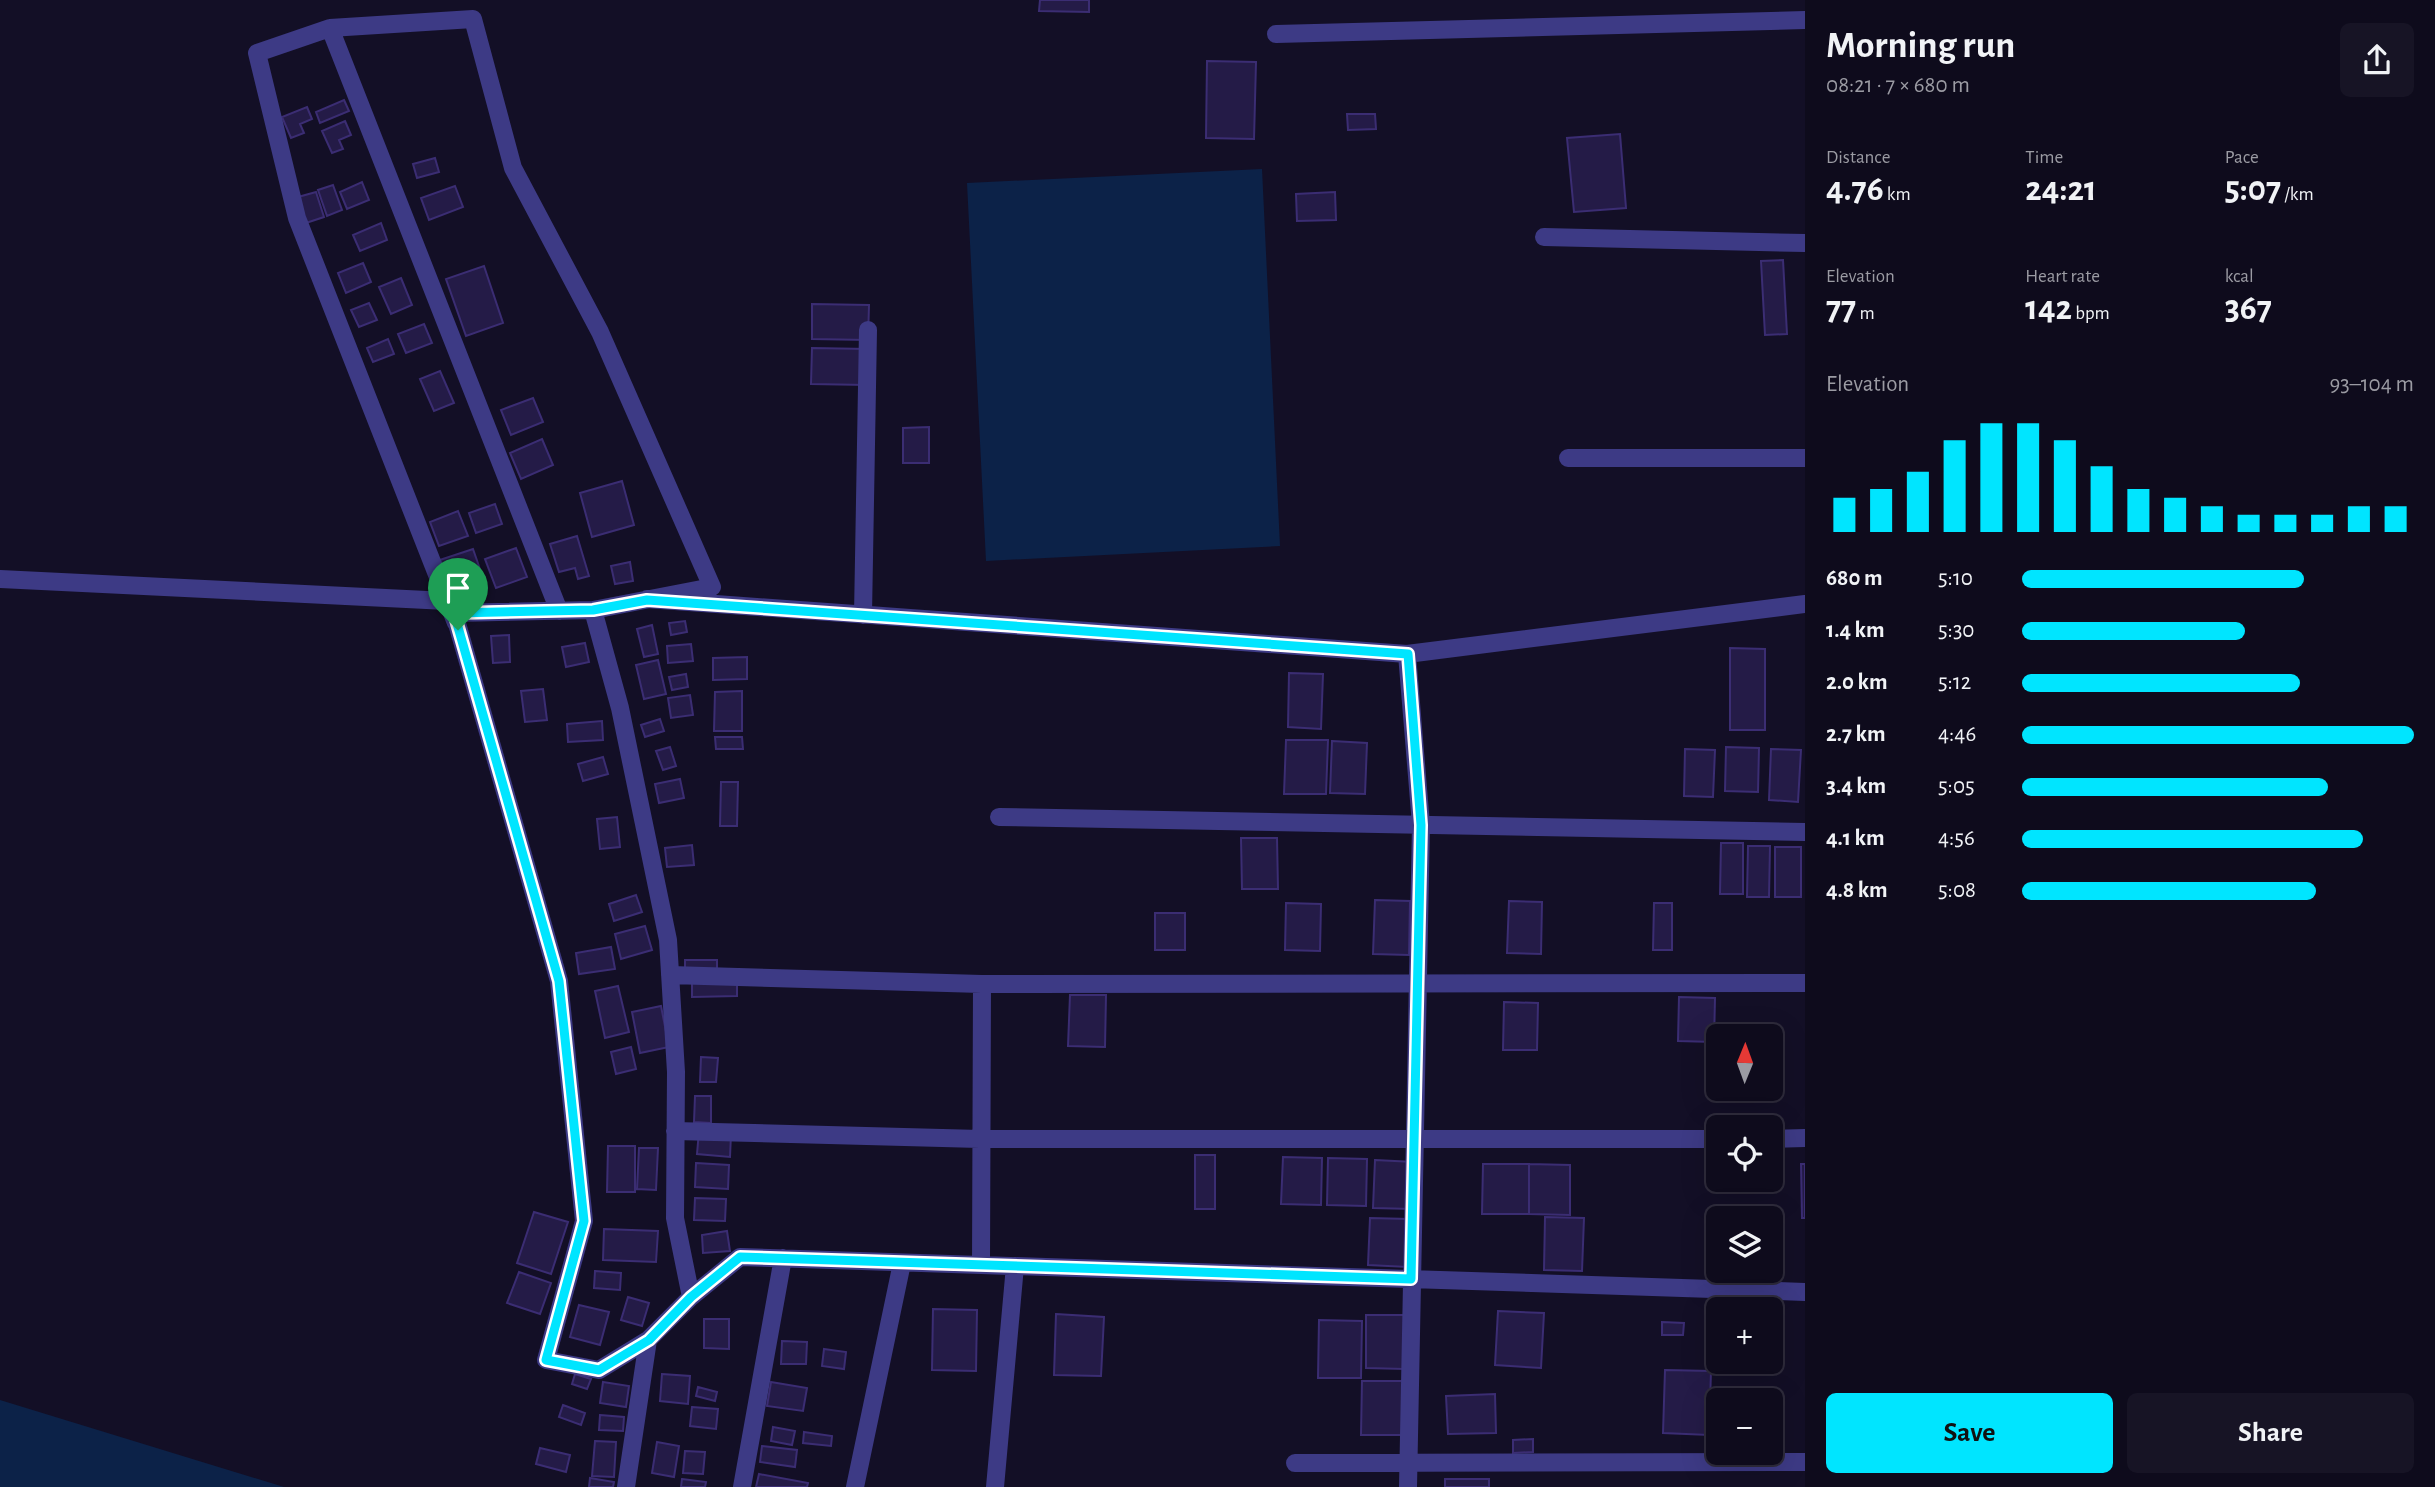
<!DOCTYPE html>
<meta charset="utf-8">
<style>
:root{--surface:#0e0b1c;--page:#171425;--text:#f1f3f6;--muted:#9b9ba3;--line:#2e2b3b;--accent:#00e5ff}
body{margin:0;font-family:"Alegreya Sans",sans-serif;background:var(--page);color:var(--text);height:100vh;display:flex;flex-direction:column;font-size:26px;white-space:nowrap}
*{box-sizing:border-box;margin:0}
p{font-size:23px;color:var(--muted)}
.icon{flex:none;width:38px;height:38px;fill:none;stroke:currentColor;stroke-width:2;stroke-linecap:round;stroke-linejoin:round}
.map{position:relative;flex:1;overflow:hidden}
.details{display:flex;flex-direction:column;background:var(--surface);width:630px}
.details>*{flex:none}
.needle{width:46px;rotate:1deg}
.fabs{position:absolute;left:1706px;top:1024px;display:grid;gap:14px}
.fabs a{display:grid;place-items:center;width:77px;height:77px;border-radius:10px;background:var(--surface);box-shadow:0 7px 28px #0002,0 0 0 2px var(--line);font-size:35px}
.pin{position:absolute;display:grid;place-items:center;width:60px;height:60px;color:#fff;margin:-72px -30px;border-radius:50% 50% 50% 0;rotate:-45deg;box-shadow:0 0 7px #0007}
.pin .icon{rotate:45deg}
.round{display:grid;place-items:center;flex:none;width:74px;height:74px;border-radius:10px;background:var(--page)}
.head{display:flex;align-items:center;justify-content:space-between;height:119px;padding:0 21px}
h1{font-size:38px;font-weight:600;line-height:52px}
.stats{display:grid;grid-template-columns:repeat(3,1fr);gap:10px;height:119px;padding:7px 21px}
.stats div{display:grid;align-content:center}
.stats b{font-size:35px;font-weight:600}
.stats small{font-size:19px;font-weight:400}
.stats p{font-size:19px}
.chart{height:196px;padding:14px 21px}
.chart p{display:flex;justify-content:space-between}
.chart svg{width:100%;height:126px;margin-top:7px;stroke:var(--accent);stroke-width:6}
.action{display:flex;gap:14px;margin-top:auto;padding:14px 21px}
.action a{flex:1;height:80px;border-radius:10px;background:var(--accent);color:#111;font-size:28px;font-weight:600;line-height:80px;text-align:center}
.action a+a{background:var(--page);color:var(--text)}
ul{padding:0 21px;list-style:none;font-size:23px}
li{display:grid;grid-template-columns:112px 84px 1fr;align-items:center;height:52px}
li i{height:18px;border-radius:9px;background:var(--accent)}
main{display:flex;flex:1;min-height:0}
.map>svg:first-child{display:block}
</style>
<main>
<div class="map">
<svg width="1805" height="1487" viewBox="0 0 1805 1487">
<rect width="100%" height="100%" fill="#130f26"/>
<path fill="#0c2248" d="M1262,169l18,377 -294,15 -19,-378z
M0,1400l284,87h-284z"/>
<path fill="#241b47" stroke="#3b2d73" stroke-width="2" d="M1040,0h49v12l-50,-1z
M1207,61l49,1 -2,77 -48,-1z
M344,100l5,11 -29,12 -4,-11z
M307,107l5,12 -12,5 4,9 -13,5 -9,-21z
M1347,114h28l1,15 -28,1z
M345,121l6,14 -12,5 4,9 -11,4 -10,-22z
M1620,134l6,74 -52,4 -7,-74z
M435,158l4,14 -22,6 -4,-14z
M362,182l7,18 -22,9 -7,-17z
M333,185l9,25 -15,6 -9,-26z
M455,186l8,21 -34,13 -8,-22z
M316,192l8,25 -18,6 -8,-26z
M1335,192l1,28 -39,1 -1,-27z
M381,223l6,17 -27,11 -7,-16z
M1783,260l4,74 -22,1 -4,-74z
M363,263l8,19 -25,11 -8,-20z
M484,266l19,57 -37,13 -20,-57z
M401,278l11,27 -21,9 -12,-27z
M369,303l8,17 -18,7 -8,-17z
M812,304l57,1 -1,35 -56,-1z
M424,324l8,19 -26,10 -8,-19z
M388,339l6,15 -21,8 -6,-14z
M812,348l56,1 -1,36 -56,-1z
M440,371l14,32 -20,8 -14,-32z
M533,398l10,24 -32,13 -10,-25z
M929,427v36h-26v-35z
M542,439l11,26 -32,14 -11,-26z
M622,481l12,44 -42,12 -12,-44z
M495,504l7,20 -26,9 -7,-20z
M458,511l10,25 -29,10 -9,-24z
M577,536l12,40 -11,3 -3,-11 -16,4 -9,-28z
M516,548l11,29 -31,11 -11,-29z
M473,549l8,23 -34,11 -7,-23z
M630,562l3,19 -18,3 -4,-18z
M685,621l2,11 -16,3 -2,-12z
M652,625l6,29 -14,3 -7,-28z
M509,635l1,27 -17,1 -2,-27z
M585,643l4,19 -23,5 -4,-20z
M691,644l2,17 -25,2 -1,-17z
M1730,648l35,1v81h-35z
M747,657v22l-34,1v-22z
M658,660l8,34 -22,5 -8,-34z
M1289,673l34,1 -2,55 -33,-2z
M686,674l2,13 -16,3 -3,-13z
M543,689l4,31 -22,2 -4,-31z
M742,691v40h-28l1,-39z
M690,695l3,20 -22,3 -3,-20z
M660,719l4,12 -19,6 -4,-12z
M602,721l1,19 -35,2 -1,-18z
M715,737h27l1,12h-27z
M1286,740h42l-2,54h-42z
M1332,741l35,2 -2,51 -35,-1z
M670,747l6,19 -13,4 -7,-19z
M1726,747l33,1 -1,44 -33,-1z
M1685,749l30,1 -2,47 -29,-1z
M1771,749l30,1 -3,52 -29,-2z
M603,757l5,17 -25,7 -5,-17z
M680,779l4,19 -25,5 -4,-19z
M721,782h17l-1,44h-17z
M617,817l3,30 -20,2 -3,-30z
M1241,838h36l1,51h-36z
M1721,843h22v51h-23z
M692,845l2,20 -27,2 -2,-19z
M1748,846h22l-1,51h-22z
M1775,847h26v50h-26z
M636,895l6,17 -28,9 -5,-17z
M1375,900l35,1 -1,54 -36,-1z
M1509,901l33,1 -1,52 -34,-1z
M1286,903l35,1 -1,47 -35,-1z
M1654,903h18v47h-19z
M1155,913h30v37h-30z
M645,926l7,24 -31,9 -6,-25z
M611,947l4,22 -36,5 -3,-21z
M685,960h32v13h-32z
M737,977v19l-45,1v-19z
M618,986l11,46 -24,6 -10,-47z
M1070,995h36l-1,52 -37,-1z
M1679,997l36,1 -1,44 -36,-1z
M1504,1002l34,1 -1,47h-34z
M661,1006l8,41 -29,6 -8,-41z
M631,1047l5,22 -20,5 -5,-22z
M701,1057l17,1 -2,24h-16z
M695,1096h16v27l-17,-1z
M699,1131l32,3 -1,23 -33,-3z
M608,1146h27v46h-28z
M639,1148h19l-2,42 -19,-1z
M1195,1155h20v54h-20z
M1283,1157l39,1 -1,47 -40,-1z
M1328,1158l39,1 -1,47 -39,-1z
M1375,1160l39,2 -1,47 -40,-1z
M696,1163l33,2 -1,24 -33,-2z
M1483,1164h46v50h-47z
M1529,1164l41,1v50l-41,-1z
M1801,1164h4v54h-3z
M695,1198l31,1 -1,22 -31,-1z
M534,1212l34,10 -17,52 -34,-11z
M1545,1217l39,1 -2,53 -38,-1z
M1370,1218l39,1 -1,48 -40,-2z
M604,1229l54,2 -2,31 -53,-2z
M727,1231l3,20 -27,2 -1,-18z
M595,1271l26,2 -1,17 -26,-2z
M519,1272l32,11 -11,31 -33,-11z
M628,1297l21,6 -7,23 -21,-6z
M579,1305l30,7 -9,33 -30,-8z
M933,1309l44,1 -1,61 -44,-1z
M1498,1311l46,2 -3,55 -46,-3z
M1056,1314l48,3 -3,59 -47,-1z
M1366,1315h39v54l-39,-1z
M704,1319h25v30l-25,-1z
M1319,1320l43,1 -1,57h-43z
M1662,1322l22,1 -1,12h-21z
M782,1341l25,1 -1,22h-25z
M824,1349l22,3 -2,17 -22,-3z
M1665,1370l46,1 -2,64 -46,-2z
M575,1374l16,5 -4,10 -15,-5z
M662,1374l28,2 -2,28 -28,-3z
M1362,1381h45v54h-46z
M603,1382l26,4 -3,21 -26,-4z
M771,1382l36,6 -4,23 -36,-5z
M698,1387l19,5 -2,9 -19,-5z
M1495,1394l1,39 -48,1 -2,-38z
M563,1405l22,8 -4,12 -22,-8z
M692,1407l26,2 -2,20 -26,-3z
M600,1415l24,2 -1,14 -24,-1z
M773,1427l22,4 -3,14 -21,-4z
M804,1432l28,4 -1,10 -28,-3z
M1533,1439v13l-20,1v-13z
M595,1441l21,1 -2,35 -22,-1z
M657,1442l22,4 -5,31 -22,-4z
M762,1446l35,4 -2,17 -35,-5z
M540,1448l30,7 -4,17 -30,-8z
M685,1451l20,1 -2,22 -20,-1z
M759,1474l49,9 -1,4h-51z
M590,1478l24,4 -1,5h-24z
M682,1479l24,3 -1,5h-24z
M1445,1479h44v8h-44z"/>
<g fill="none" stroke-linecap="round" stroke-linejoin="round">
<path stroke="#3d3a85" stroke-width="18" d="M330,28l143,-9 40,149 87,164 112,255 -119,23
M1276,34l529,-14
M1544,237l261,6
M1568,458h237
M0,579l447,22
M647,599l760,55 398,-50
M863,615l5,-285
M456,623l-159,-405 -40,-165 73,-25 229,583
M1407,654l14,171 -13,662
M999,817l806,15
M670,975l312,9 823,-1
M675,1131l305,8h738
M1771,1139l34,-1
M981,1265l1,-281
M648,1340l-49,30 -53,-10 38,-139 -25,-240 -105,-368 139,-3 27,98 48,232 8,132 -1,146 16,79
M1295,1463l510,-1
M626,1487l22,-147 43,-43 49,-40 1065,35
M742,1487l41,-229
M855,1487l47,-224
M995,1487l20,-221"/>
</g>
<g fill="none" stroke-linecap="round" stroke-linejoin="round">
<defs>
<path id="route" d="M647,600l761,54 13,171 -10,454 -671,-22 -49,40 -42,43 -50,30 -53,-10 38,-139 -25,-240 -105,-368 139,-3z"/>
</defs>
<use href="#route" stroke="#fff" stroke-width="14"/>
<use href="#route" stroke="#00e5ff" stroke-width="9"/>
</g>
</svg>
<div class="fabs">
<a><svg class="needle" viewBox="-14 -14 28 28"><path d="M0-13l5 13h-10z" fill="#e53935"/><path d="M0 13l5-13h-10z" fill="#9b9ba3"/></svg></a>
<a><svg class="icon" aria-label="locate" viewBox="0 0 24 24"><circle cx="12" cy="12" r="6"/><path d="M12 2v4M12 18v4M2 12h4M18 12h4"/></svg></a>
<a><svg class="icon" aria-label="layers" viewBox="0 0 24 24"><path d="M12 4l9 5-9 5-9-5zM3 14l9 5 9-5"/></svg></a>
<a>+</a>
<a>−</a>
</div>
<div class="pin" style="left:458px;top:630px;background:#1e9e55"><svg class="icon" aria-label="arrive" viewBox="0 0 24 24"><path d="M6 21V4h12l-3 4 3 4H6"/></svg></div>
</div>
<section class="details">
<div class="head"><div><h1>Morning run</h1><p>08:21 · 7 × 680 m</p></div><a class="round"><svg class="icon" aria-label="share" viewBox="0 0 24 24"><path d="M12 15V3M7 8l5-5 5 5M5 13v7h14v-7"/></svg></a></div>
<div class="stats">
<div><p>Distance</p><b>4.76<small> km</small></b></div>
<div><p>Time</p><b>24:21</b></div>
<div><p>Pace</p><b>5:07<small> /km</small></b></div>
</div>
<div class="stats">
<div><p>Elevation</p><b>77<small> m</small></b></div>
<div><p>Heart rate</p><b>142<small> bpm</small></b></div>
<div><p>kcal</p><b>367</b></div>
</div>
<div class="chart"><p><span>Elevation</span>93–104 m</p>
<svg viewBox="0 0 160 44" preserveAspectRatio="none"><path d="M5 44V32M15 44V29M25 44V23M35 44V12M45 44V6M55 44V6M65 44V12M75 44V21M85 44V29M95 44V32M105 44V35M115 44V38M125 44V38M135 44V38M145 44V35M155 44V35"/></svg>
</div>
<ul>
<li><b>680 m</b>5:10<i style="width:72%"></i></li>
<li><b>1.4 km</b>5:30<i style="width:57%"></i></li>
<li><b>2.0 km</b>5:12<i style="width:71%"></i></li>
<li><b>2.7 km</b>4:46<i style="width:100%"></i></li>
<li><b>3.4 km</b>5:05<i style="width:78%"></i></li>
<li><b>4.1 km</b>4:56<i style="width:87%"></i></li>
<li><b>4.8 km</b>5:08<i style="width:75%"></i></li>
</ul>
<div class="action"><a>Save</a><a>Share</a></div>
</section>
</main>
